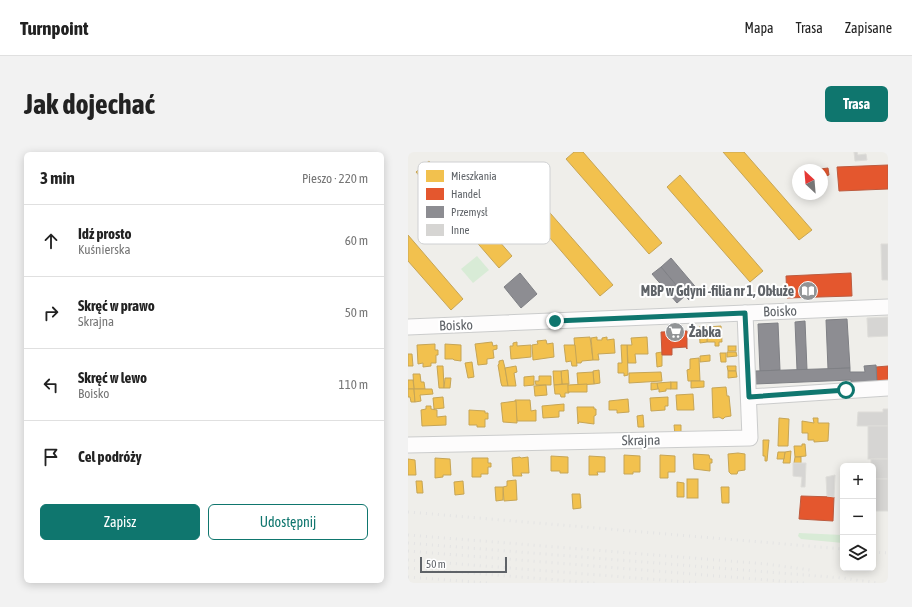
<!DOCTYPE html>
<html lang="pl">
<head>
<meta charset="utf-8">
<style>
  body { margin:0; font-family:"Asap Condensed",sans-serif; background:#f2f2f2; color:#222 }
  .controls { position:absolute; right:12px; bottom:12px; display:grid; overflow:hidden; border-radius:6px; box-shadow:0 2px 10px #0003 }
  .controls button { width:36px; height:36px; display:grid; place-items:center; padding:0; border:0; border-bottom:1px solid #e0e0e0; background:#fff; color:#222; font:20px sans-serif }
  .compass { position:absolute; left:384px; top:12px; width:36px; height:36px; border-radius:50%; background:#fff; box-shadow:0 2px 10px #0003; rotate:334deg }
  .scale { position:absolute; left:12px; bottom:10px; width:87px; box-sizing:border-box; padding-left:4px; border:2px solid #5f6368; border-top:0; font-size:11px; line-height:14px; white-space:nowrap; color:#5f6368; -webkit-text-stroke:3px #fff; paint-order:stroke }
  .stop { position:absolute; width:12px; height:12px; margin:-9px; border:3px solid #0f766e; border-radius:50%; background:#fff }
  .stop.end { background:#0f766e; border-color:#fff; box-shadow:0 1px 4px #0008 }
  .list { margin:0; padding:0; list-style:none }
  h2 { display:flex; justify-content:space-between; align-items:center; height:52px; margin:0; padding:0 16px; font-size:17px }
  h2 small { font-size:13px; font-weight:400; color:#767676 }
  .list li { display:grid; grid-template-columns:26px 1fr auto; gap:12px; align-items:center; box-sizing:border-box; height:72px; padding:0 16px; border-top:1px solid #e0e0e0 }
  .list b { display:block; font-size:15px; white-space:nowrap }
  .list p { margin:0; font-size:13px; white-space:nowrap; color:#767676 }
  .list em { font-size:13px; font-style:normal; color:#767676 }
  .actions { display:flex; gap:8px; padding:12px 16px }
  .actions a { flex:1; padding:9px 0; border:1px solid #0f766e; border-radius:6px; text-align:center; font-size:14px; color:#0f766e }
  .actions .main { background:#0f766e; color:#fff }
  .icon { flex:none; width:22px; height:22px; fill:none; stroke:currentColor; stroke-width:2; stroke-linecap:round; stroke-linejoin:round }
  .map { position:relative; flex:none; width:480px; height:431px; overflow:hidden; border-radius:6px }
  header { display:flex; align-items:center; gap:24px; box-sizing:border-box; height:56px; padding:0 20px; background:#fff; border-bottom:1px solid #e0e0e0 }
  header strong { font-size:19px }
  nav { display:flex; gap:22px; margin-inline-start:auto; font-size:14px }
  .intro { display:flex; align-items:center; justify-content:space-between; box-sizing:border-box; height:96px; padding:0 24px }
  h1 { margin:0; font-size:28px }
  .button { padding:10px 18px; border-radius:6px; background:#0f766e; color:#fff; font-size:14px; font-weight:700 }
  main { display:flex; gap:24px; padding:0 24px }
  aside { flex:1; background:#fff; border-radius:6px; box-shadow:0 2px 10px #0003 }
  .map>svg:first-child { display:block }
  .green { fill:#d8ebd6 }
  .homes { fill:#f2c14e; stroke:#c6a556 }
  .shops { fill:#e4572e; stroke:#bc5b3f }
  .industry { fill:#8d8d92; stroke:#7f8085 }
  .building { fill:#d6d5d3; stroke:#deddd9 }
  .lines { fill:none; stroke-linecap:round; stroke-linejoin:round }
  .minor-casing { stroke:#cbcccc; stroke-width:17 }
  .minor { stroke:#fdfcfc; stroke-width:15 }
  .rail { stroke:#e4e4e4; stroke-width:3; stroke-dasharray:1 5; stroke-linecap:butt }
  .route { stroke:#0f766e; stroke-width:5 }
  .labels { text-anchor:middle; stroke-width:4; stroke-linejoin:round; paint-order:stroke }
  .poi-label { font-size:14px; font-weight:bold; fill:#5f6368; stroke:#fff; text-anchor:end }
  .street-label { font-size:14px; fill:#5f6368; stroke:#fff }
  .key { fill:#fff; stroke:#cfd0d2; stroke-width:1 }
  .key-label { font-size:11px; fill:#5f6368 }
</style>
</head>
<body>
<header>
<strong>Turnpoint</strong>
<nav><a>Mapa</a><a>Trasa</a><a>Zapisane</a></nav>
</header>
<div class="intro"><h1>Jak dojechać</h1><a class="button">Trasa</a></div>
<main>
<aside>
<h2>3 min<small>Pieszo · 220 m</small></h2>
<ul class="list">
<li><svg class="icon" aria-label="ahead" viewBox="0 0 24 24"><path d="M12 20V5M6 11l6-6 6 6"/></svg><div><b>Idź prosto</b><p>Kuśnierska</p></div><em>60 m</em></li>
<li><svg class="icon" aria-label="right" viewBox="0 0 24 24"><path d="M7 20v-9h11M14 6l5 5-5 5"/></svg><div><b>Skręć w prawo</b><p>Skrajna</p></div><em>50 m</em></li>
<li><svg class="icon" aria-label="left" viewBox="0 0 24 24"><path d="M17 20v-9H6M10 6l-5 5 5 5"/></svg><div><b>Skręć w lewo</b><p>Boisko</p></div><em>110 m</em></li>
<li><svg class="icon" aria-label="arrive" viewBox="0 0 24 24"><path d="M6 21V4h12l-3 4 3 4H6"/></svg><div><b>Cel podróży</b></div></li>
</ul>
<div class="actions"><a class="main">Zapisz</a><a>Udostępnij</a></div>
</aside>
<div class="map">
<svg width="480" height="431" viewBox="0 0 480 431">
  <rect width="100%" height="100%" fill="#efeeea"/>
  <g class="green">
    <polygon points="69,104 81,118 65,131 53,117"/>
    <polygon points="391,381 435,383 435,391 393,387 390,384"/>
  </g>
  <g class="homes">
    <polygon points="166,0 175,0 254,91 241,102 158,7"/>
    <polygon points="315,0 336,0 404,78 391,88"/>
    <polygon points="21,9 104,104 91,116 8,20"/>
    <polygon points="272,23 355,119 342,130 259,35"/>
    <polygon points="122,38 205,133 192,144 110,49"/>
    <polygon points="0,83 55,147 43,158 0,109"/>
    <polygon points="313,174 314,190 311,190 311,194 307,194 307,190 299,190 299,175"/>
    <polygon points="291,175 299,175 299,190 292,191"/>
    <polygon points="182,185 185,208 174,209 173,211 168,211 166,186"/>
    <polygon points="189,185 189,188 194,188 194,186 199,185 199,188 206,187 207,201 190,202 191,208 185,208 183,186"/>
    <polygon points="239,185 240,202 227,202 228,211 220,211 219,193 224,193 223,186"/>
    <polygon points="138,188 139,192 145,191 146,205 125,208 124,193 130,192 129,189"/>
    <polygon points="84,190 85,194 89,193 89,197 85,198 86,206 79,207 79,212 70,213 67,192"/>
    <polygon points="109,190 109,194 123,193 123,205 103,207 102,194 105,194 105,191"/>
    <polygon points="27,192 27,198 30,198 30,203 28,203 28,211 23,211 23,214 15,215 15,211 10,212 9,193"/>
    <polygon points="37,192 53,193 53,209 46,208 45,207 37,207"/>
    <polygon points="156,193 167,193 169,214 164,214 163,209 158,210"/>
    <polygon points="213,193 219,193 220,223 216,224 216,221 210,221 210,211 214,211"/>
    <rect x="320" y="194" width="8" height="5"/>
    <polygon points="254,200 254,214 249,215 248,201"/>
    <polygon points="319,200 328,200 329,204 319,205"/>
    <polygon points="312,201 318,201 318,210 313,210"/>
    <polygon points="0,202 4,202 5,214 0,214"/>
    <polygon points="302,203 302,209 292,210 292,204"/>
    <polygon points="291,206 292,229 280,229 279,218 282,217 282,207"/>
    <polygon points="95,208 97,216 100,234 94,234 93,231 90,213 91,212 91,209"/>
    <polygon points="64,210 66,225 60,226 57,211"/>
    <polygon points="29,214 35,214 36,236 31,236"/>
    <polygon points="108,214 109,220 106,221 108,234 100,234 97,216"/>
    <polygon points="319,214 328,214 328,219 320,219"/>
    <polygon points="160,218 161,232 154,232 153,219"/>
    <polygon points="191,218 192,231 186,232 185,219"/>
    <polygon points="145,219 153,219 154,232 146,233"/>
    <polygon points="320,219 328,219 329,225 320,226"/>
    <polygon points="185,220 186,232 170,233 169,221"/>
    <polygon points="253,220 254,229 221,231 221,221"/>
    <polygon points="5,222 12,222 13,230 16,230 17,237 6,237"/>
    <polygon points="126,224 126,233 116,234 116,225"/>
    <polygon points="131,224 143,224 143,233 128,233 127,229 131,229"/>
    <polygon points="37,226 43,226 42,236 36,236"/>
    <polygon points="0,228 5,228 6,237 0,237"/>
    <polygon points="283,229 296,229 296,235 283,236"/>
    <polygon points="263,230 263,237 258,237 258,239 251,240 251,237 250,237 249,231"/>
    <rect x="263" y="230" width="6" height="7"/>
    <polygon points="243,231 249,231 250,237 243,238"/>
    <polygon points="160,232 161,241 157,241 157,245 153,245 152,242 147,242 146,233"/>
    <polygon points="179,232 179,240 160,240 160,233"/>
    <polygon points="138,233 139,243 127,244 126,234"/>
    <polygon points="318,235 319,244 321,244 323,264 317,265 315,267 311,265 305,266 304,236"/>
    <polygon points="0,237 6,237 7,250 3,250 2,245 0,245"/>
    <polygon points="6,237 24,237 25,242 12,243 13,249 7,250"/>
    <polygon points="285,242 286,258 269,258 268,243"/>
    <polygon points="35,245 36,256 26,257 25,246"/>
    <polygon points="260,245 260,254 257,254 257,258 243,259 242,246"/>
    <polygon points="220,247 221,260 209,261 209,258 201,258 201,249"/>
    <polygon points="107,248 122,248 123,259 128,258 128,269 109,269"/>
    <polygon points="108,249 109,271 95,270 93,251"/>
    <polygon points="156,252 156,259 151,259 151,265 135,266 134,254"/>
    <polygon points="18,254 23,254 23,257 29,258 29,265 38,264 38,273 14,274 13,258 18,257"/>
    <polygon points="169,255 186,255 186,257 188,257 188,263 186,264 186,272 171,270 170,272"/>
    <polygon points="61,258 77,259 77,261 80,261 80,267 77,267 77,275 69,275 69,273 61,273"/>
    <polygon points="235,263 236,275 230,275 229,264"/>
    <polygon points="371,266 381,267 380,294 370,294"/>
    <polygon points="405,266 410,266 410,271 421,271 420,289 406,290 406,288 400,288 400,281 394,281 394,269 406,271"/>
    <polygon points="266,273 273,273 273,282 267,283"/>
    <polygon points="355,288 361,288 359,309 357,309 357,304 355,304"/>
    <polygon points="394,292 397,292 398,304 387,305 386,294 394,294"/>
    <polygon points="383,299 382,311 375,311 377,300"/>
    <polygon points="370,300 377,300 376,307 369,307"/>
    <polygon points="330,301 337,302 337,318 330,319 329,322 323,322 321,320 320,302"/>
    <polygon points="285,302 301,303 302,307 304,307 304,311 302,311 302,319 286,317"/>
    <polygon points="216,303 232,304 232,320 225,320 225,322 216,322"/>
    <polygon points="252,303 267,304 267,320 260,320 260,326 252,326"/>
    <polygon points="143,304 160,305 160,321 152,321 152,319 143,319"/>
    <polygon points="181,304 197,305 197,320 189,320 190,323 181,323"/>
    <polygon points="112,305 113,306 120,305 121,321 113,321 114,324 105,324 104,306"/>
    <polygon points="387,305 393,305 393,311 386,311"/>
    <polygon points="27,306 42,307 43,323 35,323 35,325 27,326"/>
    <polygon points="64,306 80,306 80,311 83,311 83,315 80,315 80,322 73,322 73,325 64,325"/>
    <polygon points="0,307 7,308 8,323 0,323"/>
    <rect x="279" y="327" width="11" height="19"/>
    <polygon points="108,328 109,348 96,349 95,335 99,334 99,329"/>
    <polygon points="8,329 14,329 15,341 9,341"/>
    <polygon points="55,329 56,342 47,343 46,330"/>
    <polygon points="269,330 276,331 276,345 269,345"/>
    <polygon points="87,335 95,335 95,348 88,349"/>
    <polygon points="313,335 321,335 321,351 314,351"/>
    <polygon points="164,342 172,342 173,356 165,357"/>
  </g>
  <g class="shops">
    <polygon points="480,13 480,37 431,39 429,15"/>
    <polygon points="420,16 421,23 414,25 414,18 412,17"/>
    <polygon points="443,121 444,144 379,146 378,124"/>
    <polygon points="279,179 279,197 278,195 264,196 264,203 254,203 253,180"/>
    <polygon points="480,214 480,230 469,231 468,215"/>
    <polygon points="393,344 426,345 425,369 391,367"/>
  </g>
  <g class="industry">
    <polygon points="263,106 291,139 281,148 253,115"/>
    <polygon points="253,115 277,144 269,151 244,122"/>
    <polygon points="112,121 129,142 113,156 96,135"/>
    <polygon points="439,167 442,216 420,217 418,168"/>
    <polygon points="397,169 399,218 389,218 387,170"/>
    <polygon points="370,171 372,218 352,219 350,172"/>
    <polygon points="468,213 469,231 443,232 443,228 347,232 347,219 442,216 442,220 457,220 456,214"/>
  </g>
  <g class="building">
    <polygon points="446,0 449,0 450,3 458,2 459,8 447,9"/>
    <polygon points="473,92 480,92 480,128 474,128"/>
    <polygon points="480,165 480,184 460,185 459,166"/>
    <polygon points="475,257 480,257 480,274 449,274 450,260 475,260"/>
    <rect x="460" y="274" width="20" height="33"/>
    <polygon points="463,307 480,307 480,327 465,327 465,314 463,314"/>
    <polygon points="385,311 398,311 397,335 393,335 394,325 385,324"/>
    <polygon points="427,323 426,345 419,344 418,325"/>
    <rect x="465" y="327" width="15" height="32"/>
  </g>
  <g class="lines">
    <g class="minor-casing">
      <g id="minor">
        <polyline points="0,175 480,155"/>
        <polyline points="341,245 480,236"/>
        <polyline points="0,293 342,286 337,161"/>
      </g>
    </g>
    <use href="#minor" class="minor"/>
    <g class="rail">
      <polyline points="0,360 435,397"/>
      <polyline points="0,383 358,412 402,418"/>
      <polyline points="0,391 434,426 470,431"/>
      <polyline points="0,399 396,431"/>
      <polyline points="465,400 480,401"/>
      <polyline points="0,408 292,431"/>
      <polyline points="0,416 187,431"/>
      <polyline points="0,425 80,431"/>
    </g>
  </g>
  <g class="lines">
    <polyline class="route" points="147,169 337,161 341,245 438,238"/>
  </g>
  <defs>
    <g id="library-disc" transform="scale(1)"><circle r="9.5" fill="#919496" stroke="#fff"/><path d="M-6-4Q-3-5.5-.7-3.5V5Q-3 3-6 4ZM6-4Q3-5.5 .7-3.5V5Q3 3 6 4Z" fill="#fff"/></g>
    <g id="supermarket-disc" transform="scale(1)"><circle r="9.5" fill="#919496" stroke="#fff"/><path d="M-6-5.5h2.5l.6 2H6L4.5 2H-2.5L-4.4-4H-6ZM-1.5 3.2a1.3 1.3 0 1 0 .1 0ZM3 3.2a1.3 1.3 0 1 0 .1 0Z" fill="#fff"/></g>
  </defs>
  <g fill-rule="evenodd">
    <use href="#library-disc" x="400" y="139"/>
    <use href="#supermarket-disc" x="267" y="180"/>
  </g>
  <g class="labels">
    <g class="poi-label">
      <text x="386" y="144">MBP w Gdyni -filia nr 1, Obłuże</text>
      <text x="281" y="185" text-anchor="start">Żabka</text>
    </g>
    <g class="street-label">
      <text transform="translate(372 159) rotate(-2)" y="5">Boisko</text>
      <text transform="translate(48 173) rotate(-2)" y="5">Boisko</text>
      <text transform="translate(233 288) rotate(-1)" y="5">Skrajna</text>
    </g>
  </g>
  <rect x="10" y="10" width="132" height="82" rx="6" class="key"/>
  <rect x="18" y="18" width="18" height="12" fill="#f2c14e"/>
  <rect x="18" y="36" width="18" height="12" fill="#e4572e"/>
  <rect x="18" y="54" width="18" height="12" fill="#8d8d92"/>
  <rect x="18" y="72" width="18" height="12" fill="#d6d5d3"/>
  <g class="key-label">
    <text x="43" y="28">Mieszkania</text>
    <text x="43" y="46">Handel</text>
    <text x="43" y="64">Przemysł</text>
    <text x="43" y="82">Inne</text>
  </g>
</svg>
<div class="controls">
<button>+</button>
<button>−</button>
<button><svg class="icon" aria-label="layers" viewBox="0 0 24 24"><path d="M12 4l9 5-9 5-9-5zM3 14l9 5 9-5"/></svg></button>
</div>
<svg class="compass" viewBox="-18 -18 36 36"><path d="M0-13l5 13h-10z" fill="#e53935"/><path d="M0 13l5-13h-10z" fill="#767676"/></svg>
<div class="scale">50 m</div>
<div class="stop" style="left:438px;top:238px"></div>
<div class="stop end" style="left:147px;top:169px"></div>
</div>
</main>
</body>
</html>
